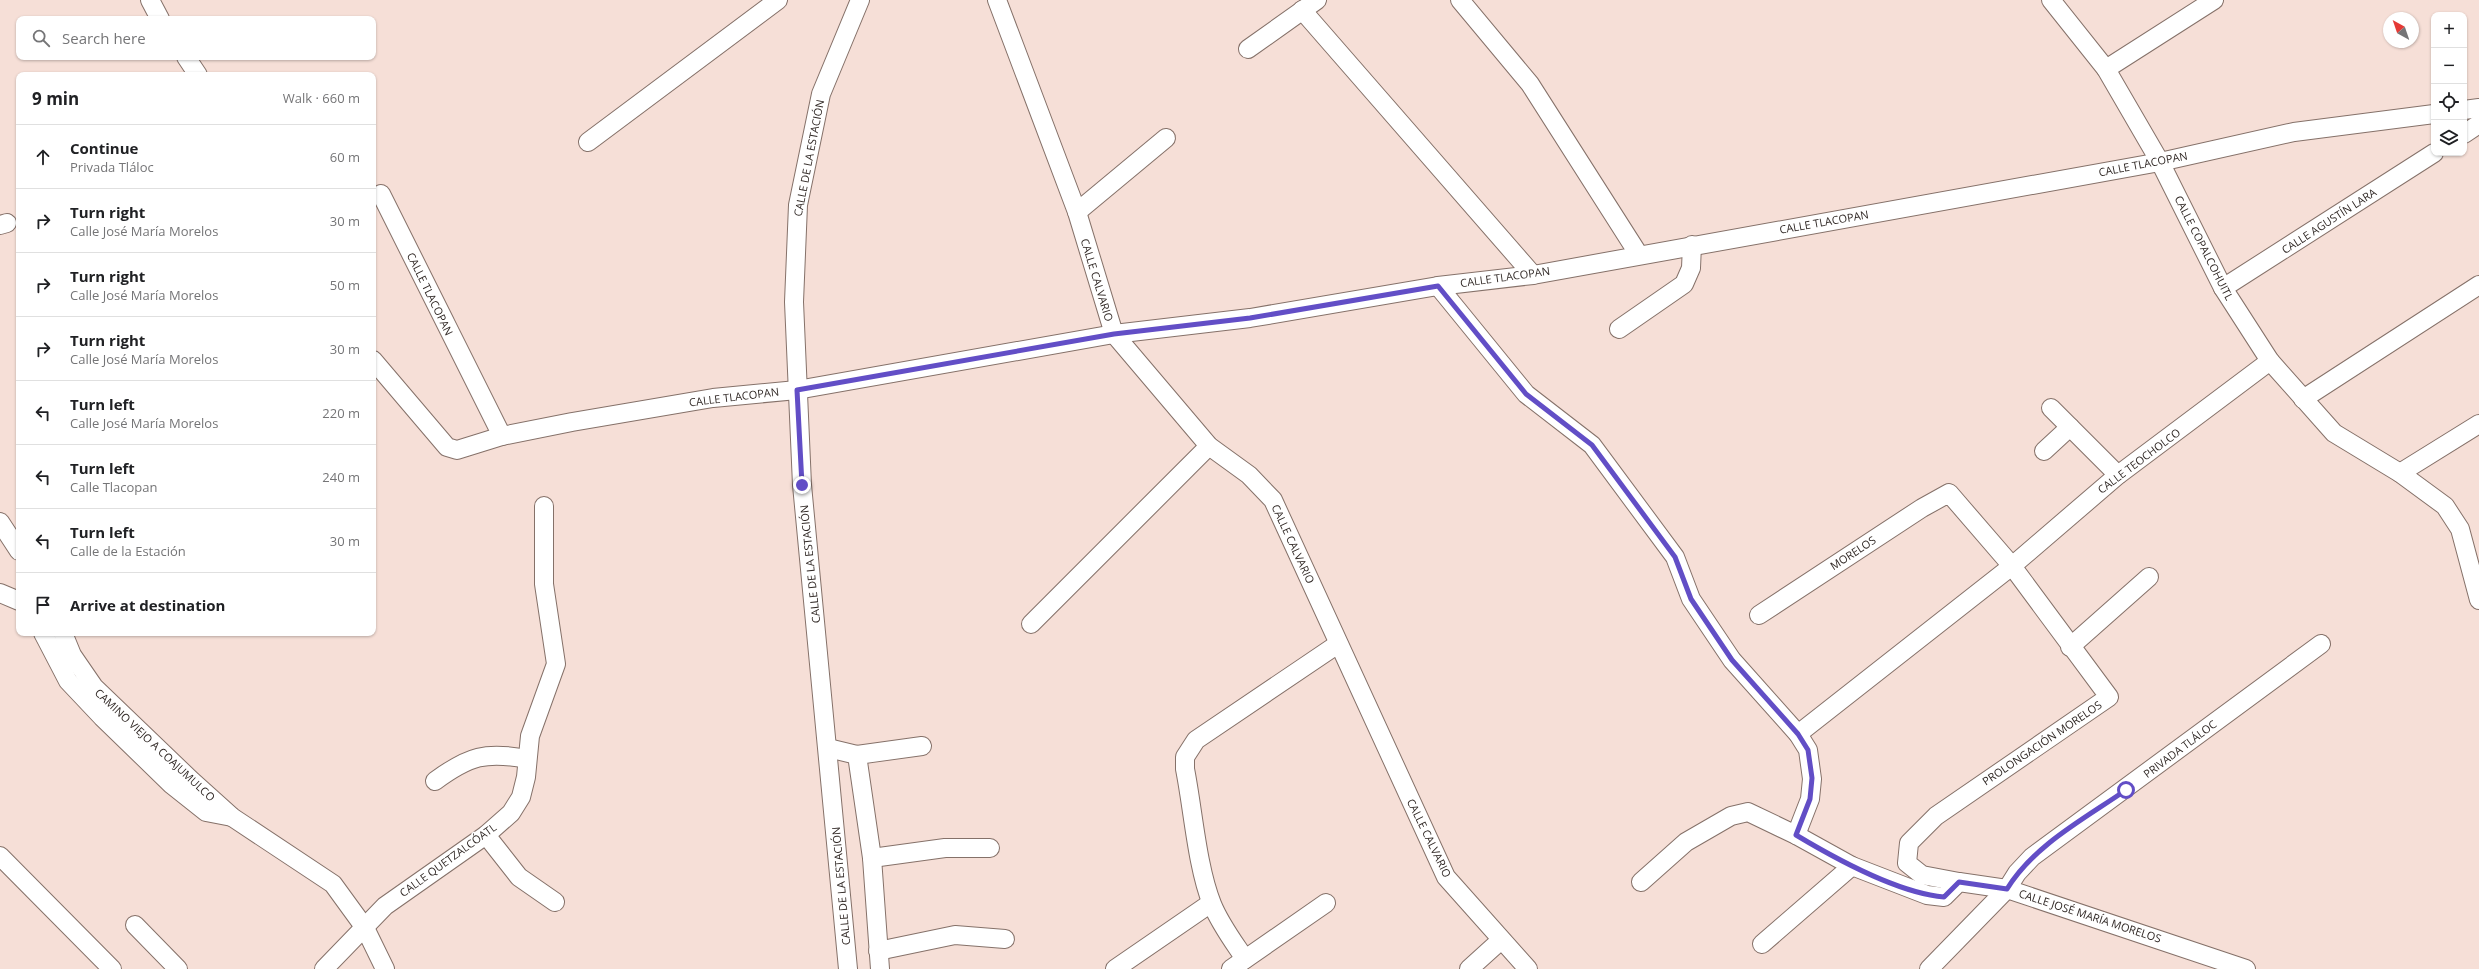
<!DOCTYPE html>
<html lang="en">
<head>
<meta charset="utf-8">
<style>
  body { margin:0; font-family:"Open Sans",sans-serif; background:#f6f6f6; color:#202124 }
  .controls { position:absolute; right:12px; top:12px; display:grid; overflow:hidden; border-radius:8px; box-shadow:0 1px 3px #0004 }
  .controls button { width:36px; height:36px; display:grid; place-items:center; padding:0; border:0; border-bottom:1px solid #e0e0e0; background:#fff; color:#202124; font:20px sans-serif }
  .compass { position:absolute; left:2383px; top:12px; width:36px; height:36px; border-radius:50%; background:#fff; box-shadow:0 1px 3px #0004; rotate:320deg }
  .stop { position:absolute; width:12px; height:12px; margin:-9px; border:3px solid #624ec6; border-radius:50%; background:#fff }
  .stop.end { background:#624ec6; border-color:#fff; box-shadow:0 1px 4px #0008 }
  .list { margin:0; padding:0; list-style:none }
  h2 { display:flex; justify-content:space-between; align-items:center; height:52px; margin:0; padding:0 16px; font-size:17px }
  h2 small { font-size:13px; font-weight:400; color:#757577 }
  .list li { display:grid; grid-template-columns:26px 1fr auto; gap:12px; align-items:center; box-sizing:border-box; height:64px; padding:0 16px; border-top:1px solid #e0e0e0 }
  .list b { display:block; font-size:15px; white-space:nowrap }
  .list p { margin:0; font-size:13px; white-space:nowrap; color:#757577 }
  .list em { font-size:13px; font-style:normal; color:#757577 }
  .icon { flex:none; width:22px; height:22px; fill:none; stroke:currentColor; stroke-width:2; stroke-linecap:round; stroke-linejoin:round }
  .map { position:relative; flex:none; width:2479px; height:969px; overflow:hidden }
  .search { position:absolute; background:#fff; box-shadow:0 1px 3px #0004; left:16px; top:16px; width:360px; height:44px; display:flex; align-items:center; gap:10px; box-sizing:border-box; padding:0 14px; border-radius:8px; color:#757577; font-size:15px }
  .panel { position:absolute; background:#fff; box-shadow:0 1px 3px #0004; left:16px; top:72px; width:360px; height:564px; border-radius:8px }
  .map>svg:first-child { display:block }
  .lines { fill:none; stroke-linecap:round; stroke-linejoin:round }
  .minor-casing { stroke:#857169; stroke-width:20 }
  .minor { stroke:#fff; stroke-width:18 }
  .route { stroke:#624ec6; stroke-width:5 }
  .labels { text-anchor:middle; stroke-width:3; stroke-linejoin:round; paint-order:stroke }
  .street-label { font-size:11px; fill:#312926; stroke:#fff }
</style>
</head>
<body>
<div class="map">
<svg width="2479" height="969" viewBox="0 0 2479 969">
  <rect width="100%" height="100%" fill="#f6dfd7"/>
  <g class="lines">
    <g class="minor-casing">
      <g id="minor">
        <polyline points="150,0 160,19"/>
        <polyline points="997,0 1077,212 1114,334 1209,446 1249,475 1273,500 1446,877 1528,969"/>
        <polyline points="1460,0 1530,84 1639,255"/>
        <polyline points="2051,0 2106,69 2160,162 2223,288 2270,361 2334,433 2400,473 2445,506 2460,529 2479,600"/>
        <polyline points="1302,10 1533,275"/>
        <polyline points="1248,49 1317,0"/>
        <polyline points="186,57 198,75"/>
        <polyline points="2106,69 2214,0"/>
        <polyline points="2464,110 2479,108"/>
        <polyline points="2464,134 2479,124"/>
        <polyline points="588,142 778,0"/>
        <polyline points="381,194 502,436"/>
        <polyline points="1077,212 1166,138"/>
        <polyline points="0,225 7,223"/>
        <polyline points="1438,286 1526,394 1592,445 1675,557 1691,599 1732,660 1798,734 1808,750 1812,779 1810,799 1796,835"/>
        <polyline points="2223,288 2434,153"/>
        <polyline points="1619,329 1684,284 1691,268 1692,245"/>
        <polyline points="373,360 447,447 457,450 502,436 572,422 713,398 797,390 1114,334 1250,318 1438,286 1533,275 2160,162 2294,132 2434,114"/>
        <polyline points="2303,399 2479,285"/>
        <polyline points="2051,408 2118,475"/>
        <polyline points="2044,451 2070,427"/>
        <polyline points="2400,473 2479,424"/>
        <polyline points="0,522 19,551"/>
        <polyline points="0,593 19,601"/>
        <polyline points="1759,615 1922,508 1949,493 2012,566 2109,697 1936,816 1909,843 1907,863 1922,875 1959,882"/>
        <polyline points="1031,624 1209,446"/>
        <polyline points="43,633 68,681 102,717 172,785 206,812 232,817"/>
        <polyline points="63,633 72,655 94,687 192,781 232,817 333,884 365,928 385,969"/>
        <polyline points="2070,647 2149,577"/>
        <polyline points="1798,734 2012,566 2118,475 2270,361"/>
        <polyline points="828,748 857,755 872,858 880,969"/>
        <polyline points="857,755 922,746"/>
        <path d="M435,781C469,756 486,751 527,759"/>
        <polyline points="486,835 519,877 555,902"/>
        <polyline points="0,856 112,969"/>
        <polyline points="872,858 945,848 990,848"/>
        <polyline points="1641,882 1686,842 1731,816 1748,812 1796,835 1852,866 1927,895 1944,897 1959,882 2007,889 2246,969"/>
        <polyline points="135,925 178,969"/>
        <polyline points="1762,944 1852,866"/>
        <polyline points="878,951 955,935 1005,939"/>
        <path d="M1245,959C1233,941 1220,924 1212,904C1197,867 1193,809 1185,769V757L1196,740L1338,644"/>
        <polyline points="324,969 385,906 486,835 511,813 521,797 526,777 530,736 556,664 544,584 544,506"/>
        <polyline points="848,969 802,485 794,302 798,205 821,94 860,0"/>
        <polyline points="1115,969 1211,903"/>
        <polyline points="1231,969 1326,903"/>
        <polyline points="1469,969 1501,940"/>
        <polyline points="1929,969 2007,889 2017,873 2032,857 2321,644"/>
      </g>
    </g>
    <use href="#minor" class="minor"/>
  </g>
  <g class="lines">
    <path class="route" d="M802,485L797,390L1114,334L1250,318L1438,286L1526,394L1592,445L1675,557L1691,599L1732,660L1798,734L1808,750L1812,778L1810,799L1796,835C1836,859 1898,893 1944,897L1959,882L2007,889C2034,845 2084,819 2126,790"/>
  </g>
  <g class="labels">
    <g class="street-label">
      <text transform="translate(809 158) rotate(-79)" y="4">CALLE DE LA ESTACIÓN</text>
      <text transform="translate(2143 164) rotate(-11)" y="4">CALLE TLACOPAN</text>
      <text transform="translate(2329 221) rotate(-33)" y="4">CALLE AGUSTÍN LARA</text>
      <text transform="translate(1824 222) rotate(-10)" y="4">CALLE TLACOPAN</text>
      <text transform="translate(2204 248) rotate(63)" y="4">CALLE COPALCOHUITL</text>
      <text transform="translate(1505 277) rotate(-8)" y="4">CALLE TLACOPAN</text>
      <text transform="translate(1097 280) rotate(73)" y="4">CALLE CALVARIO</text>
      <text transform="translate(430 294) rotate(64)" y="4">CALLE TLACOPAN</text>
      <text transform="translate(734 397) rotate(-7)" y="4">CALLE TLACOPAN</text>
      <text transform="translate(2139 461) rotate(-37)" y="4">CALLE TEOCHOLCO</text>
      <text transform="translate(1293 544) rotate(65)" y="4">CALLE CALVARIO</text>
      <text transform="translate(1853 553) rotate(-33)" y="4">MORELOS</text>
      <text transform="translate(810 564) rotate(-96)" y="4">CALLE DE LA ESTACIÓN</text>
      <text transform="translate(2042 743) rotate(-34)" y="4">PROLONGACIÓN MORELOS</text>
      <text transform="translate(155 745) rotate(43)" y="4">CAMINO VIEJO A COAJUMULCO</text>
      <text transform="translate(2180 749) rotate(-37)" y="4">PRIVADA TLÁLOC</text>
      <text transform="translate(1429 838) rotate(64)" y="4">CALLE CALVARIO</text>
      <text transform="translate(448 860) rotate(-36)" y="4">CALLE QUETZALCÓATL</text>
      <text transform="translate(841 886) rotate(-95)" y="4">CALLE DE LA ESTACIÓN</text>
      <text transform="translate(2090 916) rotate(18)" y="4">CALLE JOSÉ MARÍA MORELOS</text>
    </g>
  </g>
</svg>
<div class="controls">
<button>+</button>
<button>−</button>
<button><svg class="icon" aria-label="locate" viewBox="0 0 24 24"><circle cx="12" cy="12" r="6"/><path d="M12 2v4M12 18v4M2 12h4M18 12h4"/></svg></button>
<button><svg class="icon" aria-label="layers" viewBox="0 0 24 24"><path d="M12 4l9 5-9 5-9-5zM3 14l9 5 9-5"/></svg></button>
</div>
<svg class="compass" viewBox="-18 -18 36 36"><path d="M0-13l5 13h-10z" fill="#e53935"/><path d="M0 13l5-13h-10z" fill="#757577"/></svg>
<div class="stop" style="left:2126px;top:790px"></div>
<div class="stop end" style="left:802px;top:485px"></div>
<div class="search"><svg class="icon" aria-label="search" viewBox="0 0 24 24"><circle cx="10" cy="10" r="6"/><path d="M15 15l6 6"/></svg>Search here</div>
<section class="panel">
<h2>9 min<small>Walk · 660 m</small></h2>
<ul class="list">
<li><svg class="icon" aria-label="ahead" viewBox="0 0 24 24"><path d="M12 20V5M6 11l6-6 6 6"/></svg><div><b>Continue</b><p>Privada Tláloc</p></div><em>60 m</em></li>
<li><svg class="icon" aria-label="right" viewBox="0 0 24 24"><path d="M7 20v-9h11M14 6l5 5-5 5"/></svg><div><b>Turn right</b><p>Calle José María Morelos</p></div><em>30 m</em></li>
<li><svg class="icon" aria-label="right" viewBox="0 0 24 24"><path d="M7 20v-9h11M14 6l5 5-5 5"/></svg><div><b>Turn right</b><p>Calle José María Morelos</p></div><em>50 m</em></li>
<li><svg class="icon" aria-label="right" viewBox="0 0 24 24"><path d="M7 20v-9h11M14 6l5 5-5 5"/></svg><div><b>Turn right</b><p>Calle José María Morelos</p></div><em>30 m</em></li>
<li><svg class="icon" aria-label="left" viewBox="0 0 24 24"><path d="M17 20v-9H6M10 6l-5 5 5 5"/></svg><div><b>Turn left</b><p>Calle José María Morelos</p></div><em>220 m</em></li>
<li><svg class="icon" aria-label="left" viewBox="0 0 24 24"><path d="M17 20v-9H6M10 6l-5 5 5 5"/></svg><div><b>Turn left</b><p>Calle Tlacopan</p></div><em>240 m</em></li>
<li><svg class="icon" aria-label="left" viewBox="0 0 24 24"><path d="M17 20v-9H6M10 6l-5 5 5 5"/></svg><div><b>Turn left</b><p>Calle de la Estación</p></div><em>30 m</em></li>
<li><svg class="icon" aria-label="arrive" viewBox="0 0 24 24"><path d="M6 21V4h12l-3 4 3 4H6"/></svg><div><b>Arrive at destination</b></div></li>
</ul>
</section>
</div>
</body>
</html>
